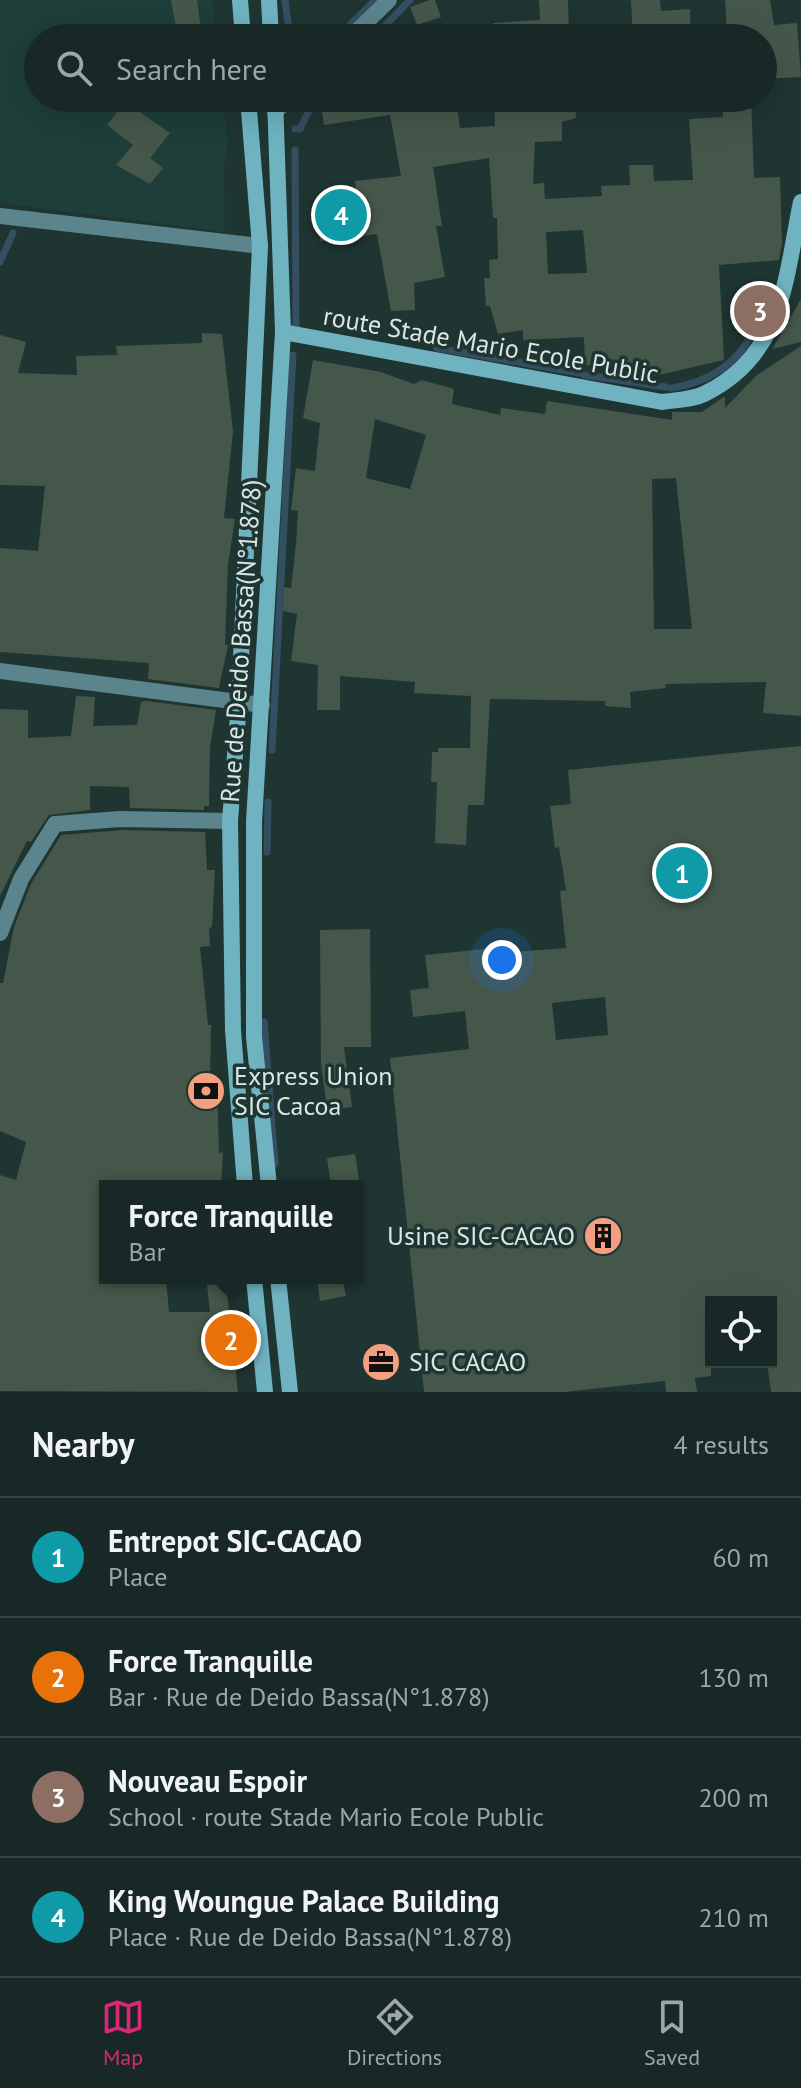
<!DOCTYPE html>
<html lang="en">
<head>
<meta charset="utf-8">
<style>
  body { margin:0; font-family:"PT Sans",sans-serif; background:#243432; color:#f1f3f6 }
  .controls { position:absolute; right:24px; bottom:24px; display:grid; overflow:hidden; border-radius:0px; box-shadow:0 8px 32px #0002 }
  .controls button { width:72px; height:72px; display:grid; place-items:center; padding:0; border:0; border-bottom:2px solid #364443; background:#172826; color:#f1f3f6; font:40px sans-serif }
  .you { position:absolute; left:502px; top:960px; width:28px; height:28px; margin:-20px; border:6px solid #fff; border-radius:50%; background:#1a73e8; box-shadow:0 0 0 12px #1a73e833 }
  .badge { display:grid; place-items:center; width:52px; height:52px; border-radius:50%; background:#db2777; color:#fff; font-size:26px; font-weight:700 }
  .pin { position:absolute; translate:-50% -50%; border:4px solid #fff; box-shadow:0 2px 8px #0006 }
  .popup { position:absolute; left:99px; top:1180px; width:264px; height:104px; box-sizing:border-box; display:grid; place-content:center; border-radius:0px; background:#172826; filter:drop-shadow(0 2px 6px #0005); font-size:26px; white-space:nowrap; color:#9ea6a7 }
  .popup b { font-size:30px; color:#f1f3f6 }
  .popup::after { content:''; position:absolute; left:50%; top:100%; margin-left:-16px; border:16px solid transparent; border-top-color:#172826 }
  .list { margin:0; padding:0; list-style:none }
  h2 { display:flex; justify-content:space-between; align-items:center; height:104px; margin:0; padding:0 32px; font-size:34px }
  h2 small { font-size:26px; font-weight:400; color:#9ea6a7 }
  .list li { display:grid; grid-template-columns:52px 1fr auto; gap:24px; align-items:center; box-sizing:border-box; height:120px; padding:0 32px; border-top:2px solid #364443 }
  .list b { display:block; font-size:30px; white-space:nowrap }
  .list p { margin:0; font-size:26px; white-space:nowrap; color:#9ea6a7 }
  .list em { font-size:26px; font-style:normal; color:#9ea6a7 }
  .icon { flex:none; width:44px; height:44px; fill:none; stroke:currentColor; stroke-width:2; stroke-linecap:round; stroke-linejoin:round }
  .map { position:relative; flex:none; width:801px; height:1392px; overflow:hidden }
  .search { position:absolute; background:#172826; box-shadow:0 8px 32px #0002; left:24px; right:24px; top:24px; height:88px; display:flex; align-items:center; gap:20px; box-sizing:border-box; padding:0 28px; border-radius:44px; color:#9ea6a7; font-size:30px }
  .sheet { height:584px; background:#172826 }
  nav { display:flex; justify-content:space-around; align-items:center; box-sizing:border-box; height:112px; border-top:2px solid #364443; background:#172826; font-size:22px; color:#9ea6a7 }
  nav a { display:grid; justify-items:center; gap:4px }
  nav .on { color:#db2777 }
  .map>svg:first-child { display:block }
  .built { fill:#1e3e39 }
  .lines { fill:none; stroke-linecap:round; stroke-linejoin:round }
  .stream { stroke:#344f61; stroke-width:7 }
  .building { fill:#45574b; fill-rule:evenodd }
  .street { stroke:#5b848c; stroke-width:16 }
  .secondary { stroke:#6fb3c1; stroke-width:16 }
  .labels { text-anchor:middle; stroke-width:7; stroke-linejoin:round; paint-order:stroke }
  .street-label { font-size:26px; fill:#d9e6e3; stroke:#1f3532 }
  .poi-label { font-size:26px; fill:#d9e6e3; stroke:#1f3532; text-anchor:start }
</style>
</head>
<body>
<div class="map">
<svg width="801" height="1392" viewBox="0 0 801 1392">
  <rect width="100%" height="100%" fill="#1f3532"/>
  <polygon class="built" points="0,0 212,0 216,38 38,38 38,98 223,98 228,143 224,169 225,232 0,203"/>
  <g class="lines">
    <g class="stream">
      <polyline points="285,0 290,38"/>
      <polyline points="337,38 375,0"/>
      <polyline points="373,38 410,0"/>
      <polyline points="295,129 300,129 315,98"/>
      <polyline points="295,150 296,329"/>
      <polyline points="0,262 13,233"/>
      <polyline points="437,348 579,373"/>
      <polyline points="584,375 666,387"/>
      <path d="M671,388C706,383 735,366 752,334"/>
      <polyline points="272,750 293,355"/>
      <polyline points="267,852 268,802"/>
      <polyline points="264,1022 275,1164"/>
    </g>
  </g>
  <g class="building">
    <polygon points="171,0 197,0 202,38 178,38"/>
    <polygon points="430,0 435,0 441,17 417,25 410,7"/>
    <polygon points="539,0 568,0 569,38 493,38 493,23 540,20"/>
    <polygon points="631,0 660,0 661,11 690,9 691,38 633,38"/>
    <polygon points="725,0 770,0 774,25 797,23 801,77 763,79 763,38 727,38"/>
    <path d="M320,98H456L460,128L495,126L494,98H575L576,118L562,122V141L535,142L533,184L544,183L545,199L602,196L601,186L630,185L629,165H653L654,181L693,180L689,119L723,117L722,98H751L754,178L780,177L782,243L779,260L719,265L724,360L654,376L653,370L585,365L584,337L523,340V330L498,334L490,306H486L484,278H490L489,260L498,259L497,218H493L489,158L433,167L442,226H436L445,277L414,283L415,310L391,311L377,234L320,241L319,198L352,194L356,192L355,181L401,176L390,115L324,125ZM583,230L587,273L548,274L546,232Z"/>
    <polygon points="125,102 170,133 150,158 163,168 150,184 116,165 133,145 107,125"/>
    <polygon points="801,299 801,342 772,349"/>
    <polygon points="202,333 222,334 233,431 224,518 235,519 228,564 225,645 228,645 219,688 148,679 149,663 0,652 0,548 38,551 45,486 0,485 0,335 26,342 18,373 77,375 76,356 117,355 116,346 202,343"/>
    <path d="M801,346V716L763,713L766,682L665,684L666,688L630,692L631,708L605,706V701L490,699L484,805H468L466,845L435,843L437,782H431L432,752H438V748H470L471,696L414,693L415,682L340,676V710H317L318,665L291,661L297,614L283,611L284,587L291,588L296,544L298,511L291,510L296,468L315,471L320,423L303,418L313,360L381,372L414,384L422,380L454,389L452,404L500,415L501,408L545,414L547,401L672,420V412H702L725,396V408L757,375ZM375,419L426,435L410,489L366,478ZM676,478L692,629H654L652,479Z"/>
    <polygon points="76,696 95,697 93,726 137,725 141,702 147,701 216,710 210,747 209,806 204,806 204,810 130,808 129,787 90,786 90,810 49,815 31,842 27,841 0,896 0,709 28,710 28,738 71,736"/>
    <path d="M801,746V1392H771L767,1362H771V1302H711V1376L695,1378L697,1392H666L665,1381L564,1392H424L390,1058L469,1049L465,1011L413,1017L410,990L429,988L425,955L514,946L515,952L566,948L560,891L566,890L559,847L555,848L550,806L571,804L568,770ZM605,997L608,1035L556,1040L552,1003Z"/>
    <polygon points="123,830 205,832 207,870 215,870 212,927 209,928 210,946 200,947 208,1025 211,1025 210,1079 217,1079 219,1153 223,1152 221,1186 105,1186 105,1278 166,1278 169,1312 210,1312 207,1285 226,1283 238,1392 0,1391 0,1175 16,1180 26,1142 0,1131 0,983 3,983 14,927 31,884 61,835"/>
    <polygon points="370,929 371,1047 344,1047 352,1107 327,1110 321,1063 320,930"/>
    <polygon points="355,1154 360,1186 331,1186 327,1158"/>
    <polygon points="317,1278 342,1278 346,1296 320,1301"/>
  </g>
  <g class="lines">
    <g class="street">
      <polyline points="350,38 389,0"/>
      <polyline points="275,112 290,98"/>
      <polyline points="0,216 260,246"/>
      <polyline points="0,671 262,705"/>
      <polyline points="0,933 21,879 55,824 120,819 230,821"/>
    </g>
    <g class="secondary">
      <polyline points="240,0 243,38"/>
      <polyline points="269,0 271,38"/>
      <path d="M283,332L662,402C675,400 692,400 704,394C784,355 785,279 801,202"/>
      <polyline points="245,1186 233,1030 230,821 239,702 260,246 248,98"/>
      <polyline points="269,1186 254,1037 254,822 283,332 275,98"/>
      <polyline points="254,1278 265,1392"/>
      <polyline points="278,1278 290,1392"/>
    </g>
  </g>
  <defs>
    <g id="bank-disc" transform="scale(2)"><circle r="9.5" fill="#f2a07f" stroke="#1f3532"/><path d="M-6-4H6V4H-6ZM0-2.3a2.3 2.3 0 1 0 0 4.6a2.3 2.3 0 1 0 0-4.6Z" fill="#111"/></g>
    <g id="building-disc" transform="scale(2)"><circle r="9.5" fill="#f2a07f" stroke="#1f3532"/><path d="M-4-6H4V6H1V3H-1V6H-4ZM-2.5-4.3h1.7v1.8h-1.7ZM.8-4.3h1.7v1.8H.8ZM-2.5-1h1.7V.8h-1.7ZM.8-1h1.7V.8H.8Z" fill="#111"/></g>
    <g id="office-disc" transform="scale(2)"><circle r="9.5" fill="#f2a07f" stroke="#1f3532"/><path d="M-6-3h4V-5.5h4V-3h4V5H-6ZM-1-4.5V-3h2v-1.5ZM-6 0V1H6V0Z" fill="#111"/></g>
  </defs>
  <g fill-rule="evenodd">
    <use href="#bank-disc" x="206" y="1091"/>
    <use href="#building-disc" x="603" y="1236"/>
    <use href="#office-disc" x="381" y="1362"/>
  </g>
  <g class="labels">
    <g class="street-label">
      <text transform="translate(491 345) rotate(10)" y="9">route Stade Mario Ecole Public</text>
      <text transform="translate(241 641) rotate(-86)" y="9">Rue de Deido Bassa(N°1.878)</text>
    </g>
    <g class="poi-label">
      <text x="234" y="1085">Express Union<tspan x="234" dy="30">SIC Cacoa</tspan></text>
      <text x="575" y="1245" text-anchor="end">Usine SIC-CACAO</text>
      <text x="409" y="1371">SIC CACAO</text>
    </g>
  </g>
</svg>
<div class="controls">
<button><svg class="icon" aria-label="locate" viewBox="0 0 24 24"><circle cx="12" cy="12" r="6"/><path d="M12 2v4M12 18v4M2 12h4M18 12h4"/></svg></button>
</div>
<div class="you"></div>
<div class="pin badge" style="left:682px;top:873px;background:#0f9aa8">1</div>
<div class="pin badge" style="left:231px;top:1340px;background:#e8710a">2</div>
<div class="popup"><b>Force Tranquille</b>Bar</div>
<div class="pin badge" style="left:760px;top:311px;background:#8d6e63">3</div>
<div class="pin badge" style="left:341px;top:215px;background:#0f9aa8">4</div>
<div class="search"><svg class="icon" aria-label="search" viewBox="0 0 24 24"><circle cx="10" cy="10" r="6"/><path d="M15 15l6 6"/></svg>Search here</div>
</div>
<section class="sheet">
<h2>Nearby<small>4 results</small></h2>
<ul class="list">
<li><span class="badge" style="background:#0f9aa8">1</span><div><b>Entrepot SIC-CACAO</b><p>Place</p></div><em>60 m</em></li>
<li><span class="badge" style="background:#e8710a">2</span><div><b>Force Tranquille</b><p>Bar · Rue de Deido Bassa(N°1.878)</p></div><em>130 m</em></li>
<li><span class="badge" style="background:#8d6e63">3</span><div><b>Nouveau Espoir</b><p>School · route Stade Mario Ecole Public</p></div><em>200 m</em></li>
<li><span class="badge" style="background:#0f9aa8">4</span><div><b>King Woungue Palace Building</b><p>Place · Rue de Deido Bassa(N°1.878)</p></div><em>210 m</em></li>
</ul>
</section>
<nav>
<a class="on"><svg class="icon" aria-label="map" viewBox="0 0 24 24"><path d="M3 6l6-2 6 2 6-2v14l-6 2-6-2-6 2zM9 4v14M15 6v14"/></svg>Map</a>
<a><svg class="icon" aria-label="directions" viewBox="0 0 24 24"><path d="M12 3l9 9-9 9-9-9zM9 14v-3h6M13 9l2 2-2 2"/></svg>Directions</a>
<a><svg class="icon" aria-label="saved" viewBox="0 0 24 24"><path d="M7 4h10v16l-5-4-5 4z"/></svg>Saved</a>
</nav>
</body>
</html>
